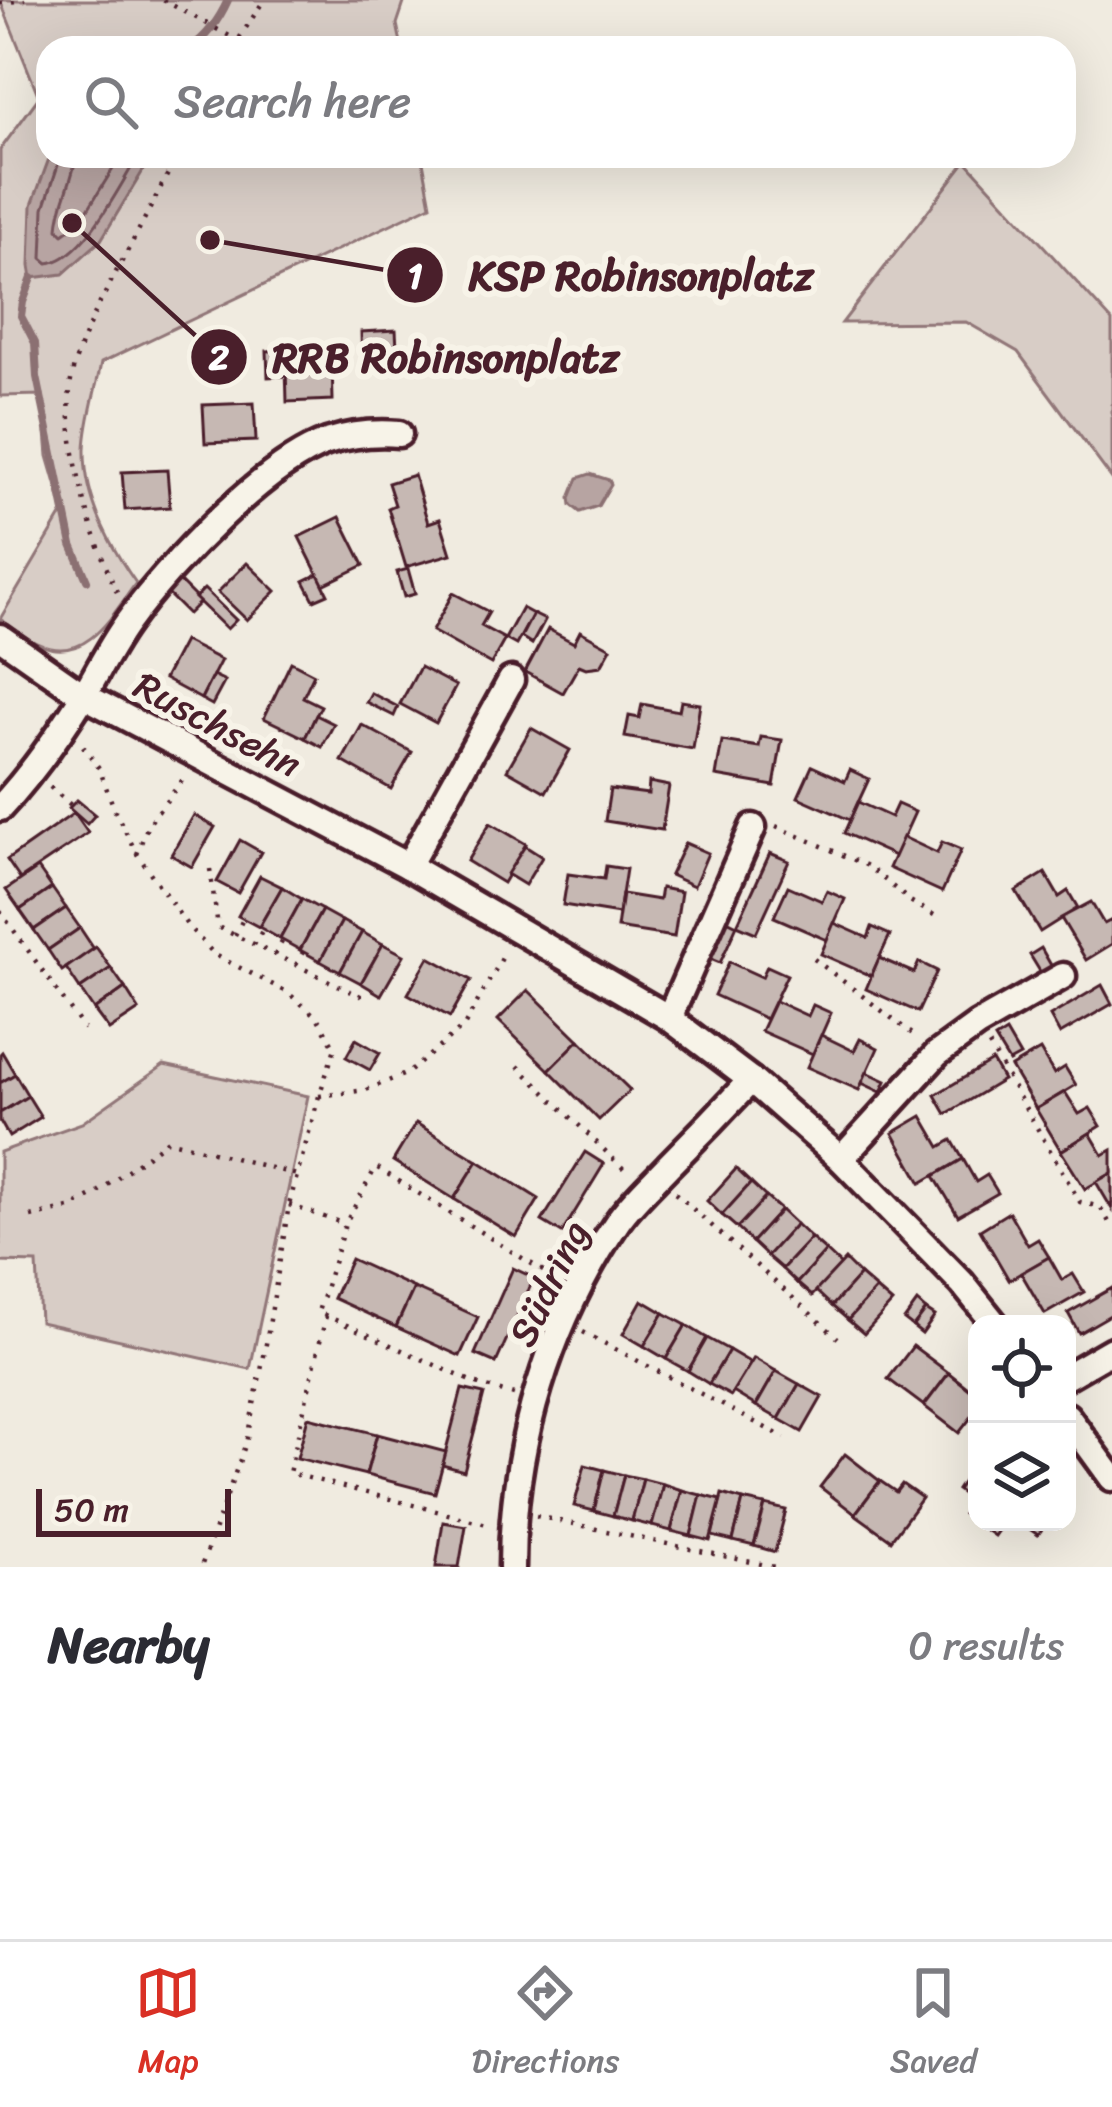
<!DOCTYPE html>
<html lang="en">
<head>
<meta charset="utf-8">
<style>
  body { margin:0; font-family:Sriracha,sans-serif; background:#f7f7f7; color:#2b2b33 }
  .controls { position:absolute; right:36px; bottom:36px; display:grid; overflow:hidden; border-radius:24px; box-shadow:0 12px 48px #0002 }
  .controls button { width:108px; height:108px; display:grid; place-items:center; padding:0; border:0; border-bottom:3px solid #e1e1e2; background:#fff; color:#2b2b33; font:60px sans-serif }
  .scale { position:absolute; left:36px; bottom:30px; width:195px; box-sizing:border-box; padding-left:12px; border:6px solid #4a1f2b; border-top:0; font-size:33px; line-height:42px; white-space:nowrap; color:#4a1f2b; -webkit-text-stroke:9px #f7f3e8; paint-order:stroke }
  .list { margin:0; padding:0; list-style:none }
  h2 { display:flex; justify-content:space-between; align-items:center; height:156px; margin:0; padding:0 48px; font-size:51px }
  h2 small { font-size:39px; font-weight:400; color:#7c7c81 }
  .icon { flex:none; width:66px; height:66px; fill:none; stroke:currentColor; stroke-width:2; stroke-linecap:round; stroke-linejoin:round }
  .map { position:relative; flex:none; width:1112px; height:1567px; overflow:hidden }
  .search { position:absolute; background:#fff; box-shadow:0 12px 48px #0002; left:36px; right:36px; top:36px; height:132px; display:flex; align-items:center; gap:30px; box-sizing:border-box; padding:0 42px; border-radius:36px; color:#7c7c81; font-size:45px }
  .sheet { height:372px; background:#fff }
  nav { display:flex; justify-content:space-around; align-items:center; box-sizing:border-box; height:168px; border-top:3px solid #e1e1e2; background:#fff; font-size:33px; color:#7c7c81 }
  nav a { display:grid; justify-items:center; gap:6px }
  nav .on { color:#d93025 }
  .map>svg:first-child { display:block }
  .green { fill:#d8cdc6; stroke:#917678; stroke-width:3 }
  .water { fill:#b7a4a2; stroke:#8b6f72; stroke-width:3 }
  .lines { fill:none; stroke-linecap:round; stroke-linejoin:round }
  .shore { stroke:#76545b; stroke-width:3 }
  .stream { stroke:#8b6f72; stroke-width:8 }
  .building { fill:#c6b8b3; stroke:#4a1f2b; stroke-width:3 }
  .street-casing { stroke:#4a1f2b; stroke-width:33 }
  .path { stroke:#4a1f2b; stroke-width:4.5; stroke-dasharray:3 9; stroke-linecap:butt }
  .street { stroke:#f7f3e8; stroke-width:24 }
  .labels { text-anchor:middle; stroke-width:12; stroke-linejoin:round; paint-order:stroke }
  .street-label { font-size:39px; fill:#4a1f2b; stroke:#f7f3e8 }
  .leader { fill:none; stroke:#4a1f2b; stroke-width:4.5 }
  .callout-dot { fill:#4a1f2b; stroke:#f7f3e8; stroke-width:4.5 }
  .mark-label { font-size:36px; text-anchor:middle; font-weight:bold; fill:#fff }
  .callout-label { font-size:42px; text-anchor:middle; font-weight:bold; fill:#4a1f2b; stroke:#f7f3e8; stroke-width:12; stroke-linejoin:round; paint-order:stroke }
</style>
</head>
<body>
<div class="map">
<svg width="1112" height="1567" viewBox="0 0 1112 1567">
  <rect width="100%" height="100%" fill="#f0ebe0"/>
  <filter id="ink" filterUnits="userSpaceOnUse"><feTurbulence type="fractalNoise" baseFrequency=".00833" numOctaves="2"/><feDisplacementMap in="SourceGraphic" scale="24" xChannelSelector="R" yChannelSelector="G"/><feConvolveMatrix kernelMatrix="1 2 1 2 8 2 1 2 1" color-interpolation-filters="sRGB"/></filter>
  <g filter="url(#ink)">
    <g class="green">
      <path d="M0,0H405L397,24L402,48H48V156H422L431,205L101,363C96,390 86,421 85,449C84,497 109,545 136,583C113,614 87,664 41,645C27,640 13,627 0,619L64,511L48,456L43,395L0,396V150L39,97Z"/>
      <polygon points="966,161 1112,321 1112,479 1018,352 966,322 842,323"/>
      <polygon points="164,1065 308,1096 250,1369 40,1322 37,1263 0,1262 0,1152 82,1123"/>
    </g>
    <g class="water">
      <polygon points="50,156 152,156 101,240 63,274 32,278 30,266 32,205"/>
      <polygon points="590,474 609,480 611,484 598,506 580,512 571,505 570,498 578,478"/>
    </g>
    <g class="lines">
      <g class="shore">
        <path d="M61,156L44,208L42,258L48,263C84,259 120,186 138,156"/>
        <path d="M76,156C73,182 59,203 58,229L63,234L80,222L121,156"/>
      </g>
      <g class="stream">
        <path d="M190,48C208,36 219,20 228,0"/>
        <polyline points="32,278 23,302 21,316 35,343 37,377 72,545 87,580"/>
      </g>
    </g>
    <g class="building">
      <polygon points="396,330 398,367 362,369 361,332"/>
      <polygon points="331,347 348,347 349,365 332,366"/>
      <polygon points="285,350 286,376 268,377 267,351"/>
      <polygon points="332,364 333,400 287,402 286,366"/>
      <polygon points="254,403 256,441 205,443 203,405"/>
      <polygon points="167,470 170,507 125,510 122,472"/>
      <polygon points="414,475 428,523 440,519 451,554 406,567 388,508 395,505 388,483"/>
      <polygon points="340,517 364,565 323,585 299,537"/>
      <polygon points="247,563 276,591 247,620 218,592"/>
      <polygon points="408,569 415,594 404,597 397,572"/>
      <polygon points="318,574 328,594 314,600 304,581"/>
      <polygon points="179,581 200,602 188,614 167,593"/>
      <polygon points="204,589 236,620 227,629 195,598"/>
      <polygon points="453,593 489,612 481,626 505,639 491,664 432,631"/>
      <polygon points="522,608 533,614 516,645 505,639"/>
      <polygon points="533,614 545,620 532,644 521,637"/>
      <polygon points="548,629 574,643 580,631 611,648 601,666 586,668 579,665 563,693 525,672"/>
      <polygon points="184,641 221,660 201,699 164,679"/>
      <polygon points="291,662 314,674 303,697 321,706 305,738 264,718"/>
      <polygon points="420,667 456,686 436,723 400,704"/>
      <polygon points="213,675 225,681 212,705 201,699"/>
      <polygon points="371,693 398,707 394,716 366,702"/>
      <polygon points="681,701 700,704 693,749 625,737 629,716 639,718 642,704 679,711"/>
      <polygon points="316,715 334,724 322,747 305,738"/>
      <polygon points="362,725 412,752 391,789 342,761"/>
      <polygon points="531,728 570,750 546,792 507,770"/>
      <polygon points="761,737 782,740 774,786 716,776 722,741 759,747"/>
      <polygon points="812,766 845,781 850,770 869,779 850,820 798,797"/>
      <polygon points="649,782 669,786 662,830 605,821 610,789 648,794"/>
      <polygon points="77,800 95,815 87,824 69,808"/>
      <polygon points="858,802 891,817 897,804 915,812 895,856 844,833"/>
      <polygon points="74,813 88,833 20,879 7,860"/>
      <polygon points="194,815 215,827 192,867 171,855"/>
      <polygon points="490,823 526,844 503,883 467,861"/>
      <polygon points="903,837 937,853 942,842 961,850 942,892 889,868"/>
      <polygon points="240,840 261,852 238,893 217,882"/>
      <polygon points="685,843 708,853 694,886 670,875"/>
      <polygon points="525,846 542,857 525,885 507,874"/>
      <polygon points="770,853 789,861 756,933 737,925"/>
      <polygon points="606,866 626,869 619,914 563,905 568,874 604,879"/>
      <polygon points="38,868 52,888 20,910 6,890"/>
      <polygon points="1045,873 1059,897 1068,891 1078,908 1040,932 1016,891"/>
      <polygon points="260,876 282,887 259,927 238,916"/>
      <polygon points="788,886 822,901 827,891 845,899 827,940 774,917"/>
      <polygon points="282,887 302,899 280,939 259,927"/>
      <polygon points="52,888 66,908 34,930 20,910"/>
      <polygon points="661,888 681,892 674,937 617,928 622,894 659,900"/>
      <polygon points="302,899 322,910 300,950 280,939"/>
      <polygon points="1091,902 1104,924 1112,920 1112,944 1086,960 1061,918"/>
      <polygon points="66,908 80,928 48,950 34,930"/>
      <polygon points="322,910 342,921 320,961 300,950"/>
      <polygon points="721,917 737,925 720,963 703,956"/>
      <polygon points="342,921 362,932 340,972 320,961"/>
      <polygon points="834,923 868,938 872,927 890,935 871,976 821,954"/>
      <polygon points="80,928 94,949 62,971 48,950"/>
      <polygon points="362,932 383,944 361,983 340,972"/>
      <polygon points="383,944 404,955 381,995 361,983"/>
      <polygon points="96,947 111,968 80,989 66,968"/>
      <polygon points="1041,948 1052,967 1041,973 1030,955"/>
      <polygon points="429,957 471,980 450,1017 408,994"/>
      <polygon points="879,958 914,973 919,962 937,971 918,1012 866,989"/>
      <polygon points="729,962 762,977 767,966 787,975 766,1019 714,995"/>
      <polygon points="111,968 125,988 94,1010 80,989"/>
      <polygon points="1102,985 1112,1004 1060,1034 1050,1016"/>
      <polygon points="125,988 139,1010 109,1030 94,1010"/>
      <polygon points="528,990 579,1040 549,1070 498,1020"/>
      <polygon points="775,1001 808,1016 813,1005 831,1013 813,1054 761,1031"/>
      <polygon points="1006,1032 1020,1056 1009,1062 995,1039"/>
      <polygon points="821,1035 854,1051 860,1039 878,1048 859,1090 807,1067"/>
      <polygon points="356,1039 380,1053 370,1070 346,1057"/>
      <polygon points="579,1040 630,1090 599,1120 549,1070"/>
      <polygon points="1040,1050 1054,1074 1065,1067 1076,1085 1036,1109 1011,1067"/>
      <polygon points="2,1052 15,1074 0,1083 0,1054"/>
      <polygon points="992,1061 1003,1080 946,1114 935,1095"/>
      <polygon points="867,1072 886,1081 881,1092 862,1083"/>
      <polygon points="15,1074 28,1096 0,1113 0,1083"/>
      <polygon points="1065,1092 1079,1114 1090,1108 1101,1126 1061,1151 1036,1109"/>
      <polygon points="28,1096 41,1117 9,1137 0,1121 0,1113"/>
      <polygon points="922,1116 940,1147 952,1140 963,1159 921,1183 893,1133"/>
      <polygon points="416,1123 478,1161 454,1199 393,1161"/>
      <polygon points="1090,1133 1103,1155 1112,1150 1112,1173 1085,1189 1061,1151"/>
      <polygon points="585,1152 604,1164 562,1233 542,1221"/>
      <polygon points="963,1159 976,1182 987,1175 998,1193 958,1216 934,1176"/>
      <polygon points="478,1161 539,1199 516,1237 454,1199"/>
      <polygon points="736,1169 751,1183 722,1215 707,1201"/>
      <polygon points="1112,1173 1112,1209 1096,1182"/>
      <polygon points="751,1183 766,1197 737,1228 722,1215"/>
      <polygon points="766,1197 781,1210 752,1242 737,1228"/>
      <polygon points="781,1210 796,1224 767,1256 752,1242"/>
      <polygon points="1009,1212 1028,1245 1038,1239 1049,1257 1009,1280 980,1230"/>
      <polygon points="796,1224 811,1238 782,1269 767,1256"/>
      <polygon points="811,1238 826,1251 797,1283 782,1269"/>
      <polygon points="826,1251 841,1265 812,1296 797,1283"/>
      <polygon points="1049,1257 1062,1280 1073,1274 1084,1292 1045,1314 1021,1273"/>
      <polygon points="351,1259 414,1288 396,1327 333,1298"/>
      <polygon points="845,1260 860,1275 832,1306 816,1291"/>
      <polygon points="513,1268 534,1278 496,1363 475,1354"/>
      <polygon points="860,1275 876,1289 848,1320 832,1306"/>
      <polygon points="414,1288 478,1317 460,1356 396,1327"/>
      <polygon points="1112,1288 1112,1314 1079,1333 1068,1313"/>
      <polygon points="876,1289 892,1303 864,1334 848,1320"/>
      <polygon points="642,1300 664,1313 644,1346 623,1334"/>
      <polygon points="917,1302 926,1310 913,1327 904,1320"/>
      <polygon points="926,1310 935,1316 922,1334 913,1327"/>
      <polygon points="664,1313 686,1325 666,1359 644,1346"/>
      <polygon points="686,1325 707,1338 688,1371 666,1359"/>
      <polygon points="707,1338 729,1350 709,1384 688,1371"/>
      <polygon points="913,1346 949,1373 924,1406 888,1379"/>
      <polygon points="729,1350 751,1363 731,1396 709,1384"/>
      <polygon points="754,1358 776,1371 756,1406 733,1392"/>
      <polygon points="776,1371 799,1384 779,1419 756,1406"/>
      <polygon points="949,1373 977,1395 977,1410 959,1433 924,1406"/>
      <polygon points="799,1384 822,1397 802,1432 779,1419"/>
      <polygon points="462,1389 484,1394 464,1471 442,1465"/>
      <polygon points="308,1417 377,1434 366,1475 297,1458"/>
      <polygon points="377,1434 446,1452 435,1493 366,1475"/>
      <polygon points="845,1454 880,1481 855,1514 820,1487"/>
      <polygon points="585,1465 604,1470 594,1511 574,1506"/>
      <polygon points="972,1468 977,1472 977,1522 1004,1522 994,1536 963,1514 972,1501 957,1490"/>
      <polygon points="604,1470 624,1475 613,1516 594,1511"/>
      <polygon points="624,1475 643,1479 632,1521 613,1516"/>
      <polygon points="643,1479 663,1484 652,1526 632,1521"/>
      <polygon points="880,1481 896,1492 902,1484 922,1498 891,1540 855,1514"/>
      <polygon points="663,1484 682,1490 671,1531 652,1526"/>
      <polygon points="682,1490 701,1495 691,1536 671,1531"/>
      <polygon points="722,1494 743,1500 733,1541 712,1536"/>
      <polygon points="701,1495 721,1500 710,1541 691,1536"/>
      <polygon points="743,1500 765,1505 754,1546 733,1541"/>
      <polygon points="765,1505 786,1510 775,1552 754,1546"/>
      <polygon points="443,1522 466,1526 459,1567 436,1567"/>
      <polygon points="1028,1522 1047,1522 1038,1535 1025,1526"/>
    </g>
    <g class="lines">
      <g class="street-casing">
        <g id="street">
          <polyline points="0,637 83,695 408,866 669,1018 751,1080 841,1159 962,1283 995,1324"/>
          <path d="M0,808C33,773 61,732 87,690C101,666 113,641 130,619C169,565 265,464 327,442C352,434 374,432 399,434"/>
          <polyline points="408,866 511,680"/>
          <polyline points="669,1018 753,827"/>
          <polyline points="841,1159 937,1054 977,1025 1063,976"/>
          <polyline points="1067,1376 1112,1350"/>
          <polyline points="1067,1416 1112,1478"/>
          <path d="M512,1567C512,1444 549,1323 618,1221C632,1201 651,1184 668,1166C696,1138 724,1109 751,1080"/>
        </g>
      </g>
      <g class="path">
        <polyline points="163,0 237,40"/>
        <polyline points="0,3 25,0"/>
        <polyline points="233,48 264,0"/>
        <path d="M117,592C92,538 60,434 72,375C79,339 100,304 116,272C137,234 157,195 177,156"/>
        <polyline points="83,746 99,768 115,811 137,854 187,925 215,955 287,992 317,1017 335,1048 319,1096 289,1205 264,1356 246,1443 201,1567"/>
        <polyline points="50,787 72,806"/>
        <polyline points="776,826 868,866 910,901 934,915"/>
        <polyline points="137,854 148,825 184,778"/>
        <polyline points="210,869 218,927 360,996 365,986"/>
        <polyline points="0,911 84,1029"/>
        <polyline points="235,935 243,919"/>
        <polyline points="254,945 263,929"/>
        <polyline points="275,955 283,940"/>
        <polyline points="814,959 919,1039"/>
        <polyline points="296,965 303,952"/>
        <polyline points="989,1045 1080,1202 1100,1207 1112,1227"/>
        <polyline points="518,1066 628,1173"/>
        <polyline points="319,1096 366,1090 408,1073 464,1026 506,951"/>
        <polyline points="675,1193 838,1338"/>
        <polyline points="289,1205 345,1224"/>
        <polyline points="31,1217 69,1208 94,1195 168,1140 297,1175"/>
        <polyline points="326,1316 289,1473 487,1524"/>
        <polyline points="583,1332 785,1438"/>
        <polyline points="514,1395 477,1384 318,1312 345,1224 376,1167 556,1279"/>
        <polyline points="536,1516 775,1567"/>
      </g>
      <use href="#street" class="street"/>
    </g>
  </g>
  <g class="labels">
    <g class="street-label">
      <text transform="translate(218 724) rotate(28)" y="14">Ruschsehn</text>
      <text transform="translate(548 1283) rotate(-64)" y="14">Südring</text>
    </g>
  </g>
  <path class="leader" d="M210 240L415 275M72 223L219 357"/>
  <g class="callout-dot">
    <circle cx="210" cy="240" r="12"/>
    <circle cx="72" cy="223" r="12"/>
    <circle cx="415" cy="275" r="30"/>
    <circle cx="219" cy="357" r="30"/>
  </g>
  <g class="mark-label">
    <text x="415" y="288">1</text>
    <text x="219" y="370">2</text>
  </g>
  <g class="callout-label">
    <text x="641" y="290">KSP Robinsonplatz</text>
    <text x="446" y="372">RRB Robinsonplatz</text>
  </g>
</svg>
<div class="controls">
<button><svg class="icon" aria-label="locate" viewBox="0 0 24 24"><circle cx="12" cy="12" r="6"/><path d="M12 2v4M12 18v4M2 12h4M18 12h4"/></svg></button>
<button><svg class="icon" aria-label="layers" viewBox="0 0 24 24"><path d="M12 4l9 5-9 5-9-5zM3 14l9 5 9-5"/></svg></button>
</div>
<div class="scale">50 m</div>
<div class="search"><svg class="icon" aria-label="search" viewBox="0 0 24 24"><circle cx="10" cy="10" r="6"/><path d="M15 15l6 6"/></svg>Search here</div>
</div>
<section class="sheet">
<h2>Nearby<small>0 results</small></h2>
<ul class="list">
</ul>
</section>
<nav>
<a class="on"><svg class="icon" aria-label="map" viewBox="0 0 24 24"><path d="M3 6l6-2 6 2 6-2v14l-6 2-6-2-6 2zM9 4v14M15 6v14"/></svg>Map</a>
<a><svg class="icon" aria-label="directions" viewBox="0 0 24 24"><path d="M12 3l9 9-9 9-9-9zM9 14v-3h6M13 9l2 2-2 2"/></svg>Directions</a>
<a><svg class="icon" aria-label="saved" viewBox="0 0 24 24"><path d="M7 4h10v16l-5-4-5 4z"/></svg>Saved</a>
</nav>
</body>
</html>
